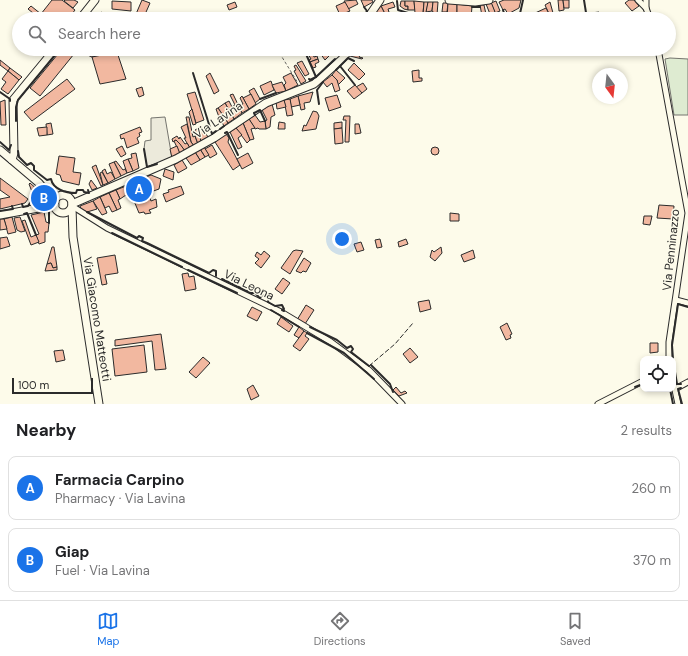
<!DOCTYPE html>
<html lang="en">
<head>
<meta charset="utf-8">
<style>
  body { margin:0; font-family:"DM Sans",sans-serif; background:#f6f6f6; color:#202124 }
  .controls { position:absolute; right:12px; bottom:12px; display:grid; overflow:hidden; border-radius:8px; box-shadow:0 2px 6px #0003 }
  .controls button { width:36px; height:36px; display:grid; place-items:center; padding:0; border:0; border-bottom:1px solid #e0e0e0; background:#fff; color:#202124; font:20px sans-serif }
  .compass { position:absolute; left:592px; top:68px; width:36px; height:36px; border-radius:50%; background:#fff; box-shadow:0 2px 6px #0003; rotate:165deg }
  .scale { position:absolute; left:12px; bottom:10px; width:81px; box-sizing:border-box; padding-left:4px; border:2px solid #2b2b2b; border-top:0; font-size:11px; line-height:14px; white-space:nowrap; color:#2b2b2b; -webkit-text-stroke:3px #fdfbea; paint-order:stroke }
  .you { position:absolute; left:342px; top:239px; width:14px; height:14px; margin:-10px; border:3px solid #fff; border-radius:50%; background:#1a73e8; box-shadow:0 0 0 6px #1a73e833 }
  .badge { display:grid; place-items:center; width:26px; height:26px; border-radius:50%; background:#1a73e8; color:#fff; font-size:13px; font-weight:700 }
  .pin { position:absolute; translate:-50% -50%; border:2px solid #fff; box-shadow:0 1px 4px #0006 }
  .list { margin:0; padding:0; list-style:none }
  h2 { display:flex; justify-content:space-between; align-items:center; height:52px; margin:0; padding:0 16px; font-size:17px }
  h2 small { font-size:13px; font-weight:400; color:#757577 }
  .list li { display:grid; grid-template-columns:26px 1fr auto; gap:12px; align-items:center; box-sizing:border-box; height:64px; margin:0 8px 8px; padding:0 8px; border:1px solid #e0e0e0; border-radius:8px }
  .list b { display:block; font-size:15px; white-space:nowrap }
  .list p { margin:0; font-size:13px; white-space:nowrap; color:#757577 }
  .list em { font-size:13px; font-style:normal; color:#757577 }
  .icon { flex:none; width:22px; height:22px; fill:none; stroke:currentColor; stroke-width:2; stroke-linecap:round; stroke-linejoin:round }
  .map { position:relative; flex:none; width:688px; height:404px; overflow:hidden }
  .search { position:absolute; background:#fff; box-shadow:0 2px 6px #0003; left:12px; right:12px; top:12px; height:44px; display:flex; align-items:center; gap:10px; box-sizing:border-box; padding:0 14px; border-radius:22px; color:#757577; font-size:15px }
  .sheet { height:196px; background:#fff }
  nav { display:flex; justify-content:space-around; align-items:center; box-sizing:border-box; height:56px; border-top:1px solid #e0e0e0; background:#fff; font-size:11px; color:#757577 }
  nav a { display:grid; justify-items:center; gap:2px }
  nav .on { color:#1a73e8 }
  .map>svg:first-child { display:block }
  .green { fill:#deebd1; stroke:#74746e }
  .parking { fill:#eceadb; stroke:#74746e }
  .building { fill:#f2b8a0; stroke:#2b2b2b }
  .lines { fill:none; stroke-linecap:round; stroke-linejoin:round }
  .street-casing { stroke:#2b2b2b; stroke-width:7 }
  .secondary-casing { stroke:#2b2b2b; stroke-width:9 }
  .path { stroke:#6a6964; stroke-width:1; stroke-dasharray:3 2; stroke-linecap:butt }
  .street { stroke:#fdfbea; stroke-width:5 }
  .secondary { stroke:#fdfbea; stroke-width:7 }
  .fence { stroke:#2b2b2b; stroke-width:1; stroke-dasharray:5 2; stroke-linecap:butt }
  .wall { stroke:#2b2b2b; stroke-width:2 }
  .labels { text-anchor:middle; stroke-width:3; stroke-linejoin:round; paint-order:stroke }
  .street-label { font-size:12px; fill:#2b2b2b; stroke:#fdfbea }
</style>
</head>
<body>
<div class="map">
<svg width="688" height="404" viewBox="0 0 688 404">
  <rect width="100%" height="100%" fill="#fdfbea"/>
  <polygon class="green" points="670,58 688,59 688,115 674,115 665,59"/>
  <polygon class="parking" points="165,117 172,158 147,167 144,149 145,141 151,140 151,118"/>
  <g class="building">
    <polygon points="52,0 62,0 75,10 68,19 37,19"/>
    <polygon points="65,0 74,0 78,2 73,8 64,1"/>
    <polygon points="142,0 150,3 143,19 136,14"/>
    <polygon points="356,0 358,4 348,9 344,1"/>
    <polygon points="361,0 372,0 373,2 364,7"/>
    <polygon points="504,0 521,0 519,8 508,14 505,9 503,10 499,2"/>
    <polygon points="558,0 563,0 564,10 559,11"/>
    <polygon points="563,0 569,0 569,8 564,8"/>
    <polygon points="629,0 634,0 639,6 632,11 625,3"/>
    <polygon points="112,1 131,2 131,11 112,9"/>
    <polygon points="401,1 405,1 405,6 408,6 408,10 404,9 400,6"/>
    <polygon points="405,1 414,1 415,10 408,10 408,6 405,6"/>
    <polygon points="414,1 424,2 423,13 415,13"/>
    <polygon points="496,1 500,11 495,13 491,3"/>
    <polygon points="235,2 237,7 229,10 227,5"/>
    <polygon points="345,2 350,11 340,15 336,6"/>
    <polygon points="393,2 395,7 388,9 389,12 385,14 381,6"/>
    <polygon points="424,2 428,2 426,16 423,15"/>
    <polygon points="428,2 433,2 432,11 426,12"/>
    <polygon points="433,2 438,2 437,15 432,11"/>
    <polygon points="491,2 495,12 490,14 486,4"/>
    <polygon points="550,2 553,13 550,16 545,5"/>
    <polygon points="443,3 448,3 447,12 442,12"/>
    <polygon points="448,3 457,4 457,14 450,13 450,18 447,18"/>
    <polygon points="457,4 472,6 471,19 466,19 466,14 457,14"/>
    <polygon points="480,5 484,5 487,19 484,19 484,15 482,16"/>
    <polygon points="31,6 41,14 38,17 28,9"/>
    <polygon points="381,6 385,14 383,17 385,19 378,19 373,15"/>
    <polygon points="546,8 550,16 544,19 536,19 533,14"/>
    <polygon points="101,12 108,16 105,19 91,19 93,17 95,19"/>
    <polygon points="599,12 601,19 592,19 591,13"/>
    <polygon points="62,49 68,49 74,54 40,96 30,88"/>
    <polygon points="81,49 105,49 105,54 92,57 85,54 80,50"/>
    <polygon points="118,49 119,51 105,54 105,50"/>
    <polygon points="354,49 359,49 366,53 365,55 362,53 359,57 363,58 362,59 350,56"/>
    <polygon points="324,50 329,56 325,60 320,53"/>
    <polygon points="117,52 126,79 100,84 92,57"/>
    <polygon points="312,52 314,57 317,56 318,59 310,62 309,60 311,59 308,54"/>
    <polygon points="318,59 319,62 315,64 316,67 313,68 310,62"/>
    <polygon points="0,60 10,68 8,71 0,65"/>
    <polygon points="302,61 309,74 305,76 297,63"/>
    <polygon points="354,63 365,74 359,80 348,70"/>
    <polygon points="296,65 306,81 301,84 294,71 296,70 294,66"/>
    <polygon points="10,68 22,77 19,80 8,71"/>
    <polygon points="336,70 345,78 338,85 337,80 332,75"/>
    <polygon points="419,70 419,78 422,78 422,81 413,82 412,71"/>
    <polygon points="8,71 19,80 8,94 1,89 6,82 2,79"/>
    <polygon points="210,73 219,91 214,94 206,76"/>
    <polygon points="291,73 298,85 286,91 284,85 286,83 283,77"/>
    <polygon points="332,75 337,80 340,90 335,92 332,83 327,87 323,82"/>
    <polygon points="67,79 75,89 32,121 24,112"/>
    <polygon points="271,81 274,90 264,95 260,86"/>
    <polygon points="282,82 286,91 276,93 272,85"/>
    <polygon points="363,83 367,89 362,93 356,87"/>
    <polygon points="355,85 362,93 354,99 347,91"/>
    <polygon points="142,87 144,95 139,97 136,89"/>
    <polygon points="254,88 260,99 255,103 249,91"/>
    <polygon points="195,92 204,120 196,123 187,94"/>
    <polygon points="313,92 310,102 304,103 305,109 301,110 298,96"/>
    <polygon points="233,94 242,113 234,119 225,103 229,101 232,107 235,105 230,95"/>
    <polygon points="251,94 256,104 249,109 243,98"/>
    <polygon points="337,95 341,107 329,111 325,98"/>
    <polygon points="242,96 249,109 242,113 239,106 243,104 240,98"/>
    <polygon points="298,96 300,105 291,107 290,99"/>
    <polygon points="290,99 293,115 287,116 284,100"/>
    <polygon points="5,100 6,125 1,125 0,102"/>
    <polygon points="284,100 286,107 277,109 276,102"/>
    <polygon points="225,103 234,119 228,123 218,108"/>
    <polygon points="272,104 275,115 271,117 270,127 266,129 265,121 267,120 262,110"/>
    <polygon points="218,108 228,123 224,126 219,117 216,109"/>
    <polygon points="192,109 196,124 193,125 189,112"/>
    <polygon points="313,111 317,112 319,116 316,129 302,131 304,125 306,126"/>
    <polygon points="255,115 260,122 265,121 266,129 259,129 258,128 255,129 249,119"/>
    <polygon points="344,116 350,116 349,142 345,142 346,120 343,120"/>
    <polygon points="186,117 189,117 193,137 195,136 198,144 194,146 191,142"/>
    <polygon points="249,119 255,128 251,129 254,139 250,140 243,123"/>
    <polygon points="279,122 285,123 285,129 278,129"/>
    <polygon points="342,122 342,128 334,129 334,123"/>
    <polygon points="51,123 53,134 47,135 46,124"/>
    <polygon points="243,123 250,140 247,143 236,128"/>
    <polygon points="187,124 191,142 194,146 190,148 184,138 186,138 181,127"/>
    <polygon points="355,124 359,124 361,133 355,134"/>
    <polygon points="201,126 208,137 201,141 197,128"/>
    <polygon points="47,127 47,135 39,136 37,128"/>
    <polygon points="140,127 142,132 139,133 140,136 137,138 139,143 127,148 124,138 121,139 120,135"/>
    <polygon points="236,128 242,135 238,138 242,147 238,149 230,132"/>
    <polygon points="342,128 343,143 335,144 334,129"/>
    <polygon points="197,129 201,141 198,144 195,136 196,136 195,130"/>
    <polygon points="226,134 229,138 228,142 240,165 233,170 215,142"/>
    <polygon points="177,136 179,139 180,137 185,144 187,143 190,148 185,151 176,140 173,142 172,139"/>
    <polygon points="176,140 180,144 185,151 180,154 174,141"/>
    <polygon points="212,145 217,154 210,158 205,149"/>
    <polygon points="122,146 126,154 121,157 116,149"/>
    <polygon points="177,146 180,154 172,158 170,149"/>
    <circle cx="435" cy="151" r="4"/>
    <polygon points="204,147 209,155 205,157 200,149"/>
    <polygon points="200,149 205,157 200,160 195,152"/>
    <polygon points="195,152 200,160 191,165 186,158"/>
    <polygon points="136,153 139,168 133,171 128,159 132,158 131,154"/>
    <polygon points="248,153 253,163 242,169 237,159"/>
    <polygon points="59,156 75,158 73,172 81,173 79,185 62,181 60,175 56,174"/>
    <polygon points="128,159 133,171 127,173 123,161"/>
    <polygon points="182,160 187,168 178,173 174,165"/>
    <polygon points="116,161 123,170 125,169 127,173 121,176 114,162"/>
    <polygon points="114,162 121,176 115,179 109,164"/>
    <polygon points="96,165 103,185 101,186 92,167"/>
    <polygon points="105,169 107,174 111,172 115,179 108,183 102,171"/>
    <polygon points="165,169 174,172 173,180 163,176"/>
    <polygon points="102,172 108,183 103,185 100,173"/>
    <polygon points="151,175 161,179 159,189 148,193 145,185 148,184 146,177"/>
    <polygon points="0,178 28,199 25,203 0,209 0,199 10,197 0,190"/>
    <polygon points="91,180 97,188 92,190 89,184"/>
    <polygon points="30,183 39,191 34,197 29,184"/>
    <polygon points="145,185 151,201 156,199 157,207 149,210 151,213 145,214 144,212 139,213 130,191"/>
    <polygon points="126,186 129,193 120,199 116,190"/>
    <polygon points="181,186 184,194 166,202 163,194 169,192 168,190"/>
    <polygon points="116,190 120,199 118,200 121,208 117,210 109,193"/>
    <polygon points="109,193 117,210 112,212 109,206 105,208 100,197"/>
    <polygon points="46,195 47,202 42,203 40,197"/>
    <polygon points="100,197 107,213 102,215 93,201"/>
    <polygon points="93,201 97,209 87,212 81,209 80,206"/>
    <polygon points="659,205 674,206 673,219 657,218"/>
    <polygon points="44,212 46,222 49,223 48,232 45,232 45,242 39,244 36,235 39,234 31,215"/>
    <polygon points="450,213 459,214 459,221 450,221"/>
    <polygon points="644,216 652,216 650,225 643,224"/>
    <polygon points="12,217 16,232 8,234 4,219"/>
    <polygon points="20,217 25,231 21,232 17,230 14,218"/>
    <polygon points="0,219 4,219 7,229 0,230"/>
    <polygon points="25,220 31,237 36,235 39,242 31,245 22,221"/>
    <polygon points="7,237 10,246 0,249 0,238"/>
    <polygon points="380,239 382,247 377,248 375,240"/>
    <polygon points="406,239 408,244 399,247 398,242"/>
    <polygon points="361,242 364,250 357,252 354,244"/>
    <polygon points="52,247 54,247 57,267 53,268 51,263 47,264"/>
    <polygon points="441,247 442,253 435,261 430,257 432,250 434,252"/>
    <polygon points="296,250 303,251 290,274 281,268 293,251"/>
    <polygon points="473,250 475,258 464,262 461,255"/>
    <polygon points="264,251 270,256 261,268 255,263 259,259 255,256 257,252 261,255"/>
    <polygon points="115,255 118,273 105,275 107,284 102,285 97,258"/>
    <polygon points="304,258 311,263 306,272 303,271 301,273 296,271"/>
    <polygon points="51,263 53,268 57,267 57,270 45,271 47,264"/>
    <polygon points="188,273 189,277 194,276 196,289 185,291 182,274"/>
    <polygon points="283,278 290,283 282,294 275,289"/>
    <polygon points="429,300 431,309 420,312 418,302"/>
    <polygon points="306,305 314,310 305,324 297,320"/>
    <polygon points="252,307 262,312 257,321 247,316"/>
    <polygon points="281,317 293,326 289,332 277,324"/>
    <polygon points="507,323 512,334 510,335 511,338 506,340 500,327"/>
    <polygon points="299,327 304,331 299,338 294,335"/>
    <polygon points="304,331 307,333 305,336 309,339 300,351 293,346"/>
    <polygon points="161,334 166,369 155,370 152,341 115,346 115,340"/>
    <polygon points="650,343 658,343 658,352 650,353"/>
    <polygon points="144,345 147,372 115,376 112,349"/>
    <polygon points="410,348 418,357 410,363 403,354"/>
    <polygon points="63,350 65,360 56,362 54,351"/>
    <polygon points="203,357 210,363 196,378 189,372"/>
    <polygon points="253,385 259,396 251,400 247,389"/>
    <polygon points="396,387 401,393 405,391 407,393 399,396 393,390"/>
  </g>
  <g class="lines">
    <g class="street-casing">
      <g id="street">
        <polyline points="638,0 646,8 650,19"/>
        <polyline points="646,8 646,0"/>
        <polyline points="658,49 688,213 669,342 669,359"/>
        <polyline points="72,206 107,228 281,312 331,342 369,370 402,404"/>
        <polyline points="676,300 688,303"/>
        <polyline points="673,381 678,404"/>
        <polyline points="675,389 688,382"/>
        <polyline points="598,404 643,381"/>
      </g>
    </g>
    <g class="secondary-casing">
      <g id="secondary">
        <polyline points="449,0 475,2 489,0"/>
        <polyline points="80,19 95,0"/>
        <polyline points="367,19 380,0"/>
        <polyline points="0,150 39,183 55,202"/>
        <polyline points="12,160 14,153 13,100 55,49"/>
        <circle cx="63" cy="204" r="9"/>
        <polyline points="72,204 176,159 214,138 266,103 314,84 342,59 350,49"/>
        <polyline points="72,207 73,237 99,404"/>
        <polyline points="0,215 55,205"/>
      </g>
    </g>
    <polyline class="path" points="277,49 298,83"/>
    <use href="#street" class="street"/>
    <use href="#secondary" class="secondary"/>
    <polyline class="fence" points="369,366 395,344 413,323"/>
    <g class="wall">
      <polyline points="584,0 587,19"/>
      <polyline points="397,1 398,10 408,13"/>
      <polyline points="472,7 480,7"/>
      <polyline points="503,10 505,16 519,18 523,0"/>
      <polyline points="359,19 361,16 364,16 367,11 364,7"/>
      <polyline points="306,54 316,77 335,59"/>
      <polyline points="340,66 355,85"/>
      <polyline points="336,70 348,58 354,61"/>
      <polyline points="193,73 212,134 216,131"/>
      <polyline points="309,79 310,80 316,77"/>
      <polyline points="0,92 10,99 10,101"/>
      <polyline points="260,99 276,93"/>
      <polyline points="319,104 317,90 323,82"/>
      <polyline points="255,115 254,113 260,110 265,121"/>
      <polyline points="16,121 16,107 18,100 60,49"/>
      <polyline points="220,129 224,126"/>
      <polyline points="225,133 227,132 238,155"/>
      <polyline points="0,142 9,150 11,145"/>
      <polyline points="144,149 147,167 157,164"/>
      <path d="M18,151L19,157L27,165L31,163L34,166V170L47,180L51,179C53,189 65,193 76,193L77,190H83L84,192L89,193L88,190"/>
      <polyline points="126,186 142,179 145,185"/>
      <polyline points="22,204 23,207 28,206 34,197"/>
      <polyline points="0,211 13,209 12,206"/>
      <polyline points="40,211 49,210 49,223"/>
      <polyline points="87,212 137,238 139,236 143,238 142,241 147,243 209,273 213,270 216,271 216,276"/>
      <polyline points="24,214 27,213 36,235"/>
      <polyline points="112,233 182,267"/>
      <polyline points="188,270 237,293"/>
      <polyline points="222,279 251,293 255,293 260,298 262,295 269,298 268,302 275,306 282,305 284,309 282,310 284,311"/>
      <polyline points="271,310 299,327"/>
      <polyline points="310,327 337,340 347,348 351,346 353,349 351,352 369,366"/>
      <polyline points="307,333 344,353 374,379"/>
      <polyline points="673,359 672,345 678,304 688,307"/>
      <polyline points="673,360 677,384 681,384"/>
      <polyline points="371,365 390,384 393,392"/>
      <polyline points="635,387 643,384"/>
      <polyline points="681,388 678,389 682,404"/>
      <polyline points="670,389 673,404"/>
    </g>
  </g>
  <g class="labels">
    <g class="street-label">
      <text transform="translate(218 120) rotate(-34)" y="4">Via Lavina</text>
      <text transform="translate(671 250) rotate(-84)" y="4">Via Penninazzo</text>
      <text transform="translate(249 285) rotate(26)" y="4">Via Leona</text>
      <text transform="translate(97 319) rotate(81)" y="4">Via Giacomo Matteotti</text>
    </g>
  </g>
</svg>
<div class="controls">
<button><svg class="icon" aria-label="locate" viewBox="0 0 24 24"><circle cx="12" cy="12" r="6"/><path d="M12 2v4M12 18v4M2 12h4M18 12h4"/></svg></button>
</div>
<svg class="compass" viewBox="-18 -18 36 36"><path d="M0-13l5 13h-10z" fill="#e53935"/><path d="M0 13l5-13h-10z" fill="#757577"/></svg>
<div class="scale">100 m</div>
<div class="you"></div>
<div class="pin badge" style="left:139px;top:189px">A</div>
<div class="pin badge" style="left:44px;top:198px">B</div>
<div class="search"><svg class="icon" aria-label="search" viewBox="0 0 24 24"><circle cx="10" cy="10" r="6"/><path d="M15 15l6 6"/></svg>Search here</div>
</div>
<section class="sheet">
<h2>Nearby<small>2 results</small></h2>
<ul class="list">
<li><span class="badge">A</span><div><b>Farmacia Carpino</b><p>Pharmacy · Via Lavina</p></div><em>260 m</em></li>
<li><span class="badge">B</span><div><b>Giap</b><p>Fuel · Via Lavina</p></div><em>370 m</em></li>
</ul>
</section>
<nav>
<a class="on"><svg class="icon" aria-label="map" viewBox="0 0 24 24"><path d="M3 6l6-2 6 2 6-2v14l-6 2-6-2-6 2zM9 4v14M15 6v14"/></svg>Map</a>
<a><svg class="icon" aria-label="directions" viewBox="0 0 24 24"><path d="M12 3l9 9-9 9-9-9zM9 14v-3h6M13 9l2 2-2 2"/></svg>Directions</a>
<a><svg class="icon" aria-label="saved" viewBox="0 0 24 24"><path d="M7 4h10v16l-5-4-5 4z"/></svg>Saved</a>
</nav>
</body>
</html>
